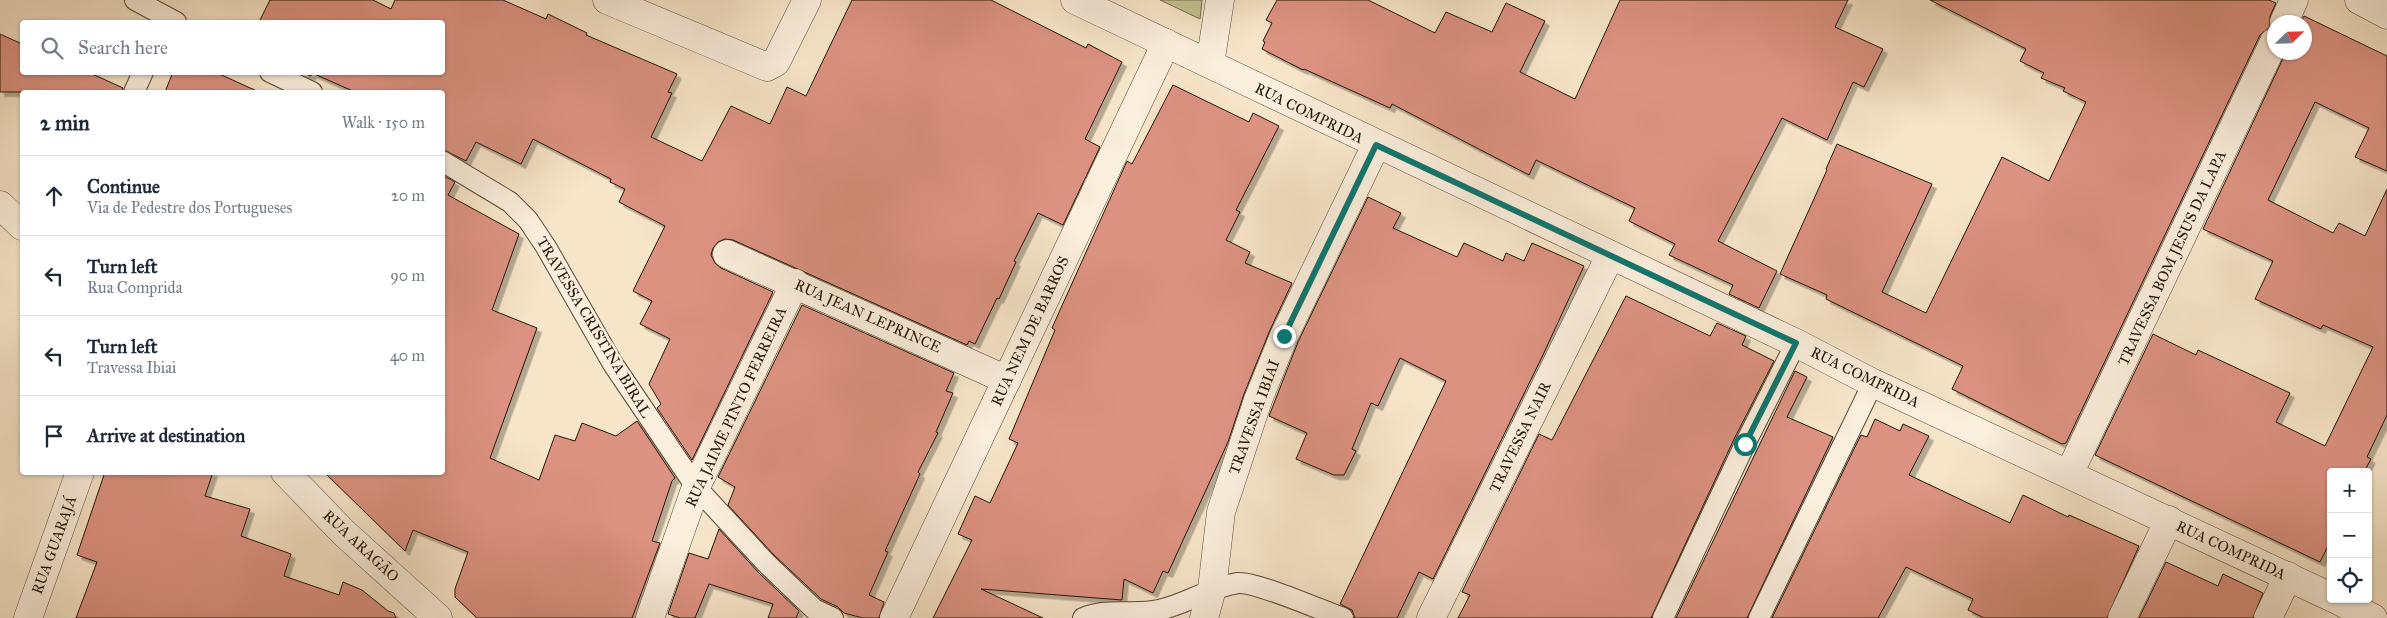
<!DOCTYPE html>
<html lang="en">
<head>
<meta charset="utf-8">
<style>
  body { margin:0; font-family:"IM FELL Great Primer",serif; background:#f2f2f3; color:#1f2937 }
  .controls { position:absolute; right:15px; bottom:15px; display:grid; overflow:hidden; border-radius:5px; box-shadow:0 1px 4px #0004 }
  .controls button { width:45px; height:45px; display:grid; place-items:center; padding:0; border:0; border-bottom:1px solid #e0e1e3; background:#fff; color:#1f2937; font:25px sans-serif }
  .compass { position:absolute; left:2267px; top:15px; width:45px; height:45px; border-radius:50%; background:#fff; box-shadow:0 1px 4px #0004; rotate:67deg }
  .stop { position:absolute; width:15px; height:15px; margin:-11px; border:4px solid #0f766e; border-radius:50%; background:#fff }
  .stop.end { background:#0f766e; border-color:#fff; box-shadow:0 1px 5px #0008 }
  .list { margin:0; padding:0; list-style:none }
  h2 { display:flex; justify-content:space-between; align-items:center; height:65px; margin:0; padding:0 20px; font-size:21px }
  h2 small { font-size:16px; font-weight:400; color:#747a83 }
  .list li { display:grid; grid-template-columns:32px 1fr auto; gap:15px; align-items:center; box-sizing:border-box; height:80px; padding:0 20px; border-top:1px solid #e0e1e3 }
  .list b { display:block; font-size:19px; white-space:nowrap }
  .list p { margin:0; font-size:16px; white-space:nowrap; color:#747a83 }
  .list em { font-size:16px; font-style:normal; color:#747a83 }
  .icon { flex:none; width:28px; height:28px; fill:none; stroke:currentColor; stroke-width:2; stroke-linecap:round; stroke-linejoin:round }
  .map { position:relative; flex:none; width:2387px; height:618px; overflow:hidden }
  .search { position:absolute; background:#fff; box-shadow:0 1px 4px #0004; left:20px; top:20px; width:425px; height:55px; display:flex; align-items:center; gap:12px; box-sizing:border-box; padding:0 18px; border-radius:5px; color:#747a83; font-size:19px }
  .panel { position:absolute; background:#fff; box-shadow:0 1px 4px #0004; left:20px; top:90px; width:425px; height:385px; border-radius:5px }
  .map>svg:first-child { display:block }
  .green { fill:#c4c291; stroke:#746b4a }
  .building { fill:#dc9281; stroke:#231402; filter:url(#shadow) }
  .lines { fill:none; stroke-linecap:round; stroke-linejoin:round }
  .lane-casing { stroke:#584834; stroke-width:22 }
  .street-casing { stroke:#584834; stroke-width:29 }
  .lane { stroke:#faeedc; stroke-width:20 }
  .street { stroke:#faeedc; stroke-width:28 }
  .route { stroke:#0f766e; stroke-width:6 }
  .labels { text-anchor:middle; stroke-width:5; stroke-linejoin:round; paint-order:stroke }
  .street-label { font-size:15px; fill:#231402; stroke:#faeedc }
</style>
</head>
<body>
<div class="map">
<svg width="2387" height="618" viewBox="0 0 2387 618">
  <defs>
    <filter id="shadow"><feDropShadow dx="4.5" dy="4.5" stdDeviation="0" flood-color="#0004"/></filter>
  </defs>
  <rect width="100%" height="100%" fill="#f7e5c9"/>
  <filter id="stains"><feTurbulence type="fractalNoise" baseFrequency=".004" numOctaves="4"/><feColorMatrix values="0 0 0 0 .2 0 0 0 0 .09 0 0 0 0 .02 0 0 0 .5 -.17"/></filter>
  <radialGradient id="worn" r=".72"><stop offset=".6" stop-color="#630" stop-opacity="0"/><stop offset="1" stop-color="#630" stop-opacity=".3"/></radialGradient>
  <polygon class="green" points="1160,0 1202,0 1200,19"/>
  <g class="building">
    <polygon points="270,0 373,0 391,9 395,0 503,0 546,19 548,14 587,33 586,35 677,74 668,92 672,93 651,137 702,161 731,106 770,124 787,87 806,96 852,0 991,0 1086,48 1088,44 1122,62 1085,139 1100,147 1063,225 1038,213 1014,261 1016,262 999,299 997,298 975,344 969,341 967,345 733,240 725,239 718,242 713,248 711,255 715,263 721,268 773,292 692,460 657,408 661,404 649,384 670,339 640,324 652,301 633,291 665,226 619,202 625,189 610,182 611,179 533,139 521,164 476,142 466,161 442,149 442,92 355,92 312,73 311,76 300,72 442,72 442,22 259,22"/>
    <polygon points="1277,0 1368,0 1435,33 1446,12 1492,32 1506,3 1545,21 1520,72 1575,99 1620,0 1848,0 1835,27 1883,49 1864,87 1853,82 1827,140 1782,118 1718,241 1777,271 1759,308 1729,294 1733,285 1669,255 1675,244 1629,221 1635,208 1536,160 1529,175 1392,104 1390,108 1304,69 1303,70 1262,49 1265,42 1263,41 1272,23 1266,20"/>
    <polygon points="1930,0 2269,0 2276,3 2270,16 2270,27 2260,35 2066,443 2062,444 1952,389 1963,366 1826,299 1827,295 1780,274 1827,170 1826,169 1837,144 1932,184 1882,292 1926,313 2002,157 2049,181 2086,102 2063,91 2065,88 2041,78 2044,73 2020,61 2026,49"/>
    <polygon points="2304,16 2387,56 2387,171 2355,157 2369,128 2315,102 2268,200 2333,233 2339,223 2365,236 2387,189 2387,415 2367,457 2371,459 2364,472 2331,472 2331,540 2320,562 2095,455 2153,334 2196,355 2198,350 2290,393 2276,422 2325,446 2373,347 2323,325 2321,329 2255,299 2273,261 2203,229 2286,52 2304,52 2304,22 2301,22"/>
    <polygon points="0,34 22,44 22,72 88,72 123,88 122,92 0,92"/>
    <polygon points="173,72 215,72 259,92 165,92"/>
    <polygon points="1173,85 1249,122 1253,113 1279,126 1236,210 1240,212 1226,240 1250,252 1245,263 1292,283 1270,330 1244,394 1228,442 1168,573 1163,571 1153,593 1124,579 1122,600 981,589 1043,618 933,618 972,540 958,534 975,496 990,503 1018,443 1009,439 1055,330 1052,328 1127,161 1132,164"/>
    <polygon points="442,175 455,182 448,195 519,234 492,310 537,328 490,458 539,480 555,435 575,441 582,423 616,436 637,421 675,478 672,481 652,541 660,543 632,618 477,618 455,597 455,589 468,552 413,530 405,551 324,472 442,472"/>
    <polygon points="1368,197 1401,213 1393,228 1457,257 1464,243 1503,261 1506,253 1524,261 1532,243 1584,266 1542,357 1433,579 1419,572 1397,618 1355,618 1352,610 1340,604 1446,381 1400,358 1378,406 1371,403 1352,449 1356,451 1344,475 1334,475 1296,459 1307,433 1269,416 1298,342"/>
    <polygon points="1626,296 1710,336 1717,323 1746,336 1742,345 1774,361 1734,439 1651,618 1458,618 1470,595 1462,592 1539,434 1552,440"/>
    <polygon points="802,305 954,373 946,391 953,393 936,432 938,433 918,472 920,474 885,551 888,552 869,595 884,602 879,618 863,618 844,613 838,607 821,599 774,555 728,505 735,487 718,477"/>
    <polygon points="1795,371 1807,377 1787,417 1833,437 1747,618 1676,618"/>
    <polygon points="1875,419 1900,431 1903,424 1929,436 1909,475 2010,523 2023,495 2068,517 2069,515 2139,546 2107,618 1984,618 1968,610 1973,599 1906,567 1878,618 1772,618 1855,447 1861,435 1867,437"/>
    <polygon points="105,472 213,472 205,496 250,509 241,536 291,554 284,576 339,595 343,582 362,590 388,611 394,613 396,618 76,618 97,562 77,555"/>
    <polygon points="719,529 758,572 799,611 796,618 768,618 773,604 709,584 695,618 680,618 668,614 689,553 708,559"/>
    <polygon points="2166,562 2218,586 2223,574 2263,593 2253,618 2139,618"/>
  </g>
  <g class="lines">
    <g class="lane-casing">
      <g id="lane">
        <polyline points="135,0 176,22"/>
        <polyline points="270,72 312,92"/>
        <polyline points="134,92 143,72"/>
        <polyline points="442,161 510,202 528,220 546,247 613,364 696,487 766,563 814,609 833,618"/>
        <path d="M1083,618C1107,607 1134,616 1159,610C1187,604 1210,587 1238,583C1255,581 1323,611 1343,618"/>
        <polyline points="1663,618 1745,444 1796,343"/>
        <polyline points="1759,618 1873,383"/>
      </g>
    </g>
    <g class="street-casing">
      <g id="street">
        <polyline points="607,0 767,67 776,62 807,0"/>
        <polyline points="1075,0 1796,343 1873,383 2331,597"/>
        <polyline points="2359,0 2387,15"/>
        <polyline points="2284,22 2294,0"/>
        <polyline points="1210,64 1220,0"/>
        <polyline points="0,205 22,226"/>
        <polyline points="727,254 1007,380"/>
        <polyline points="285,472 344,533 438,618"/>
        <polyline points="2069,474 2274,42"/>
        <polyline points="2335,599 2373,618"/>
        <polyline points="28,618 80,472"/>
        <polyline points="650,618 696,487 795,283"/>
        <polyline points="894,618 1166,43"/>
        <polyline points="1204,618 1212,589 1221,512 1258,400 1284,336 1376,145"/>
        <polyline points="1431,618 1610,256"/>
        <polyline points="2122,618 2169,520"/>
        <polyline points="2268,618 2288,576"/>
      </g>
    </g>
    <use href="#lane" class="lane"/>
    <use href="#street" class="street"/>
  </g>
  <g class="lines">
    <polyline class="route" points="1284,336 1376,145 1796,343 1745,444"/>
  </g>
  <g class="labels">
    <g class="street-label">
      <text transform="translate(1309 113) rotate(26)" y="5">RUA COMPRIDA</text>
      <text transform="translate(2172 258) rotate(-65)" y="5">TRAVESSA BOM JESUS DA LAPA</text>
      <text transform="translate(868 316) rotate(24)" y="5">RUA JEAN LEPRINCE</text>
      <text transform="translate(594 327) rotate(59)" y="5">TRAVESSA CRISTINA BIRAL</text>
      <text transform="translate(1030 331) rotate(-65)" y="5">RUA NEM DE BARROS</text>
      <text transform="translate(1865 377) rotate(26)" y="5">RUA COMPRIDA</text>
      <text transform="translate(736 407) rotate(-65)" y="5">RUA JAIME PINTO FERREIRA</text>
      <text transform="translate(1254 417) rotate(-70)" y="5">TRAVESSA IBIAI</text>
      <text transform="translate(1520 437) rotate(-64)" y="5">TRAVESSA NAIR</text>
      <text transform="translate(54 545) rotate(-70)" y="5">RUA GUARAJÁ</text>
      <text transform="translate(361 546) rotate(43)" y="5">RUA ARAGÃO</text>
      <text transform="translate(2231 550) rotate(25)" y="5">RUA COMPRIDA</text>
    </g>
  </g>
  <rect width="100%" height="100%" filter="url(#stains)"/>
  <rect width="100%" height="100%" fill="url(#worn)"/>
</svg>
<div class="controls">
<button>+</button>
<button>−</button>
<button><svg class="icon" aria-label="locate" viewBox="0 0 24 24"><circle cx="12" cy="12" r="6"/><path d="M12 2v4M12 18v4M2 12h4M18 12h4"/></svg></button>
</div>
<svg class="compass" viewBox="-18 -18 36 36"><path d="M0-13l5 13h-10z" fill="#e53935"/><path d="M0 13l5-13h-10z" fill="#747a83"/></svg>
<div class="stop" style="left:1745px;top:444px"></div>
<div class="stop end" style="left:1284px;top:336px"></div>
<div class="search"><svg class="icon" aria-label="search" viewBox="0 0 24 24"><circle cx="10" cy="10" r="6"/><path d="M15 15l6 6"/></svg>Search here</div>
<section class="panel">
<h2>2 min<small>Walk · 150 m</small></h2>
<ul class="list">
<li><svg class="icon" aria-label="ahead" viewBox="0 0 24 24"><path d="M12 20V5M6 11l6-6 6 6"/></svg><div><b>Continue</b><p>Via de Pedestre dos Portugueses</p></div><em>20 m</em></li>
<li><svg class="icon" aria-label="left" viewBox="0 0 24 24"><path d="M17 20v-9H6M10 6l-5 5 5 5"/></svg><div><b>Turn left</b><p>Rua Comprida</p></div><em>90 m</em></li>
<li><svg class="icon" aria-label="left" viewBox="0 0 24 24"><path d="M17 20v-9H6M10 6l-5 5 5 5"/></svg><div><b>Turn left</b><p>Travessa Ibiai</p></div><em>40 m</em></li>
<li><svg class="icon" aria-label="arrive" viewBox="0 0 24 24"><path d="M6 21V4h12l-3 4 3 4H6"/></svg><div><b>Arrive at destination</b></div></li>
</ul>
</section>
</div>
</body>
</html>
